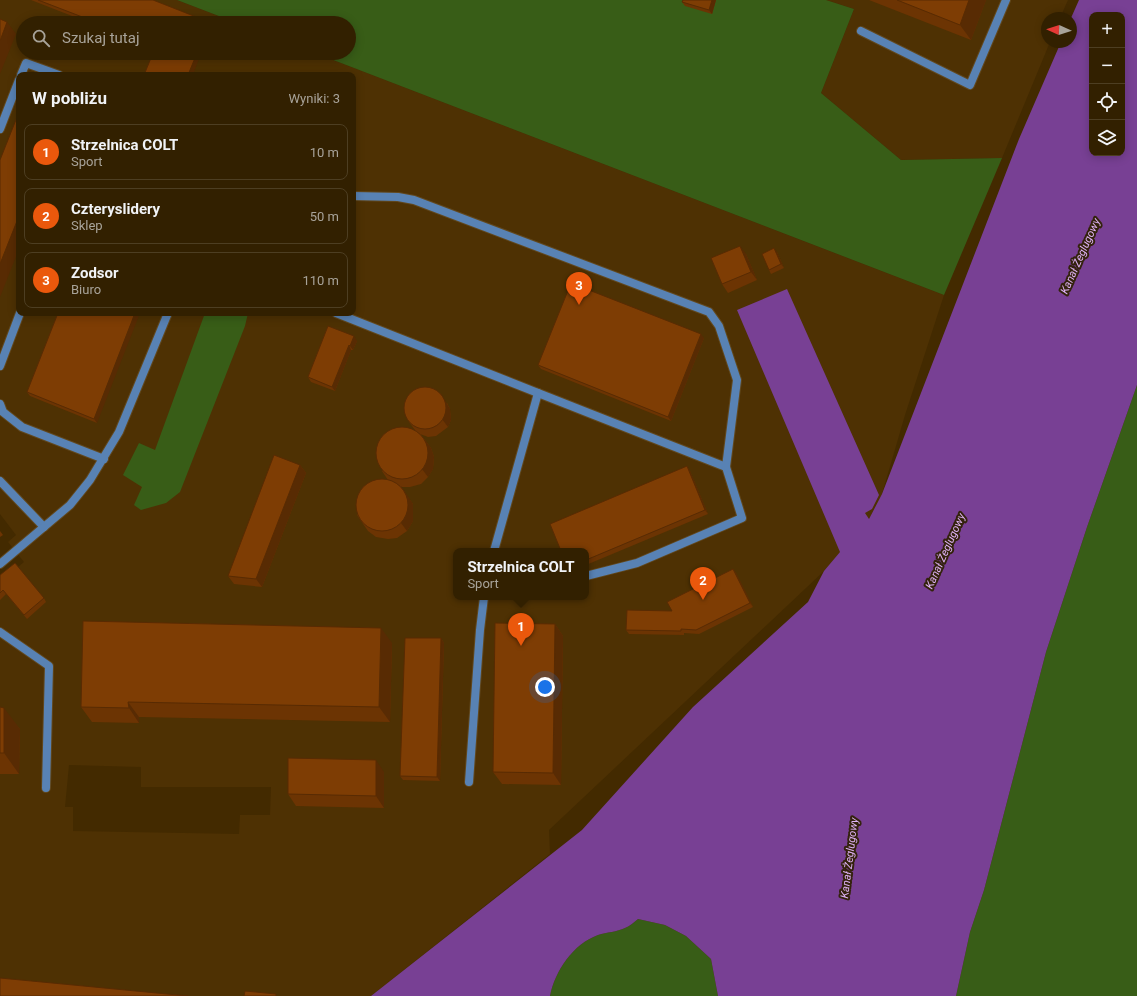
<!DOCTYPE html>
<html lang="pl">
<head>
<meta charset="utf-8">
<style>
  body { margin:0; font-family:Roboto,sans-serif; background:#3a280a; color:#f1f3f6 }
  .controls { position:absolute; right:12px; top:12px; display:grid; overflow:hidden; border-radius:8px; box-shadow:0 2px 10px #0003 }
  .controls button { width:36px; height:36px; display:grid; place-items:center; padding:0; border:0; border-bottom:1px solid #4d3e22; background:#322000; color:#f1f3f6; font:20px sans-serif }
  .compass { position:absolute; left:1041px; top:12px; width:36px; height:36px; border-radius:50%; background:#322000; box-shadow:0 2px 10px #0003; rotate:273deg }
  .you { position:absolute; left:545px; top:687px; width:14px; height:14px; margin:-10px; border:3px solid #fff; border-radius:50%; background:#1a73e8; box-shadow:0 0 0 6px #1a73e833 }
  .badge { display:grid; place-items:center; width:26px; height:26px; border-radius:50%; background:#ea580c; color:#fff; font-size:13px; font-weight:700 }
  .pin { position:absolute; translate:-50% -33px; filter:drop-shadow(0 1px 2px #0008) }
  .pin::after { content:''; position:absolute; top:21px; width:14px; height:12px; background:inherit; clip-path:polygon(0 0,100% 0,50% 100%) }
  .popup { position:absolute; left:453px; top:548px; width:136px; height:52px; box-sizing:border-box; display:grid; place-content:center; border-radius:8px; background:#322000; filter:drop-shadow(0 1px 3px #0005); font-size:13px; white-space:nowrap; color:#a8a399 }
  .popup b { font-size:15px; color:#f1f3f6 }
  .popup::after { content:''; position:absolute; left:50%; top:100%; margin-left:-8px; border:8px solid transparent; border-top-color:#322000 }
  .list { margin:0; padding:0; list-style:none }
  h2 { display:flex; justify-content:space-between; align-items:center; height:52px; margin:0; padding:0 16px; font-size:17px }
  h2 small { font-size:13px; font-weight:400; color:#a8a399 }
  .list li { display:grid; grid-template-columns:26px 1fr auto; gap:12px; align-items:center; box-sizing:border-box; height:56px; margin:0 8px 8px; padding:0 8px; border:1px solid #4d3e22; border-radius:8px }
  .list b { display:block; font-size:15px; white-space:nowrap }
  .list p { margin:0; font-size:13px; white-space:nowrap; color:#a8a399 }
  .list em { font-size:13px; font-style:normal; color:#a8a399 }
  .icon { flex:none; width:22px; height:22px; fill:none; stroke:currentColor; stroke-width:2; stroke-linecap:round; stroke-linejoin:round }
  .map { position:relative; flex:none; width:1137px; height:996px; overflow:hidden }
  .search { position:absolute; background:#322000; box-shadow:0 2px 10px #0003; left:16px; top:16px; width:340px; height:44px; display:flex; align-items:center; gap:10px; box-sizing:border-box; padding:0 14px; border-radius:22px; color:#a8a399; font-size:15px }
  .panel { position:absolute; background:#322000; box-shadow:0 2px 10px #0003; left:16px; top:72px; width:340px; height:244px; border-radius:8px }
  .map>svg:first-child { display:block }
  .built { fill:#4e3103; fill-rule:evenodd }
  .green { fill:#385d17 }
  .water { fill:#784094; fill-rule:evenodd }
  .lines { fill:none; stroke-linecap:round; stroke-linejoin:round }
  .lane-casing { stroke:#61481f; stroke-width:10 }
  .lane { stroke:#5882b4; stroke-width:8 }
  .wall { fill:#6c3403 }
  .shaded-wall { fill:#582b03 }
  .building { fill:#7e3d04; stroke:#582b03 }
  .labels { text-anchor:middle; stroke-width:4; stroke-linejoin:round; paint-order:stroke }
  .water-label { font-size:11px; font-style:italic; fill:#e0b4f8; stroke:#33220c }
</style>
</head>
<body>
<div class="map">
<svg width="1137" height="996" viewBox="0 0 1137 996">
  <rect width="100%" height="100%" fill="#432a00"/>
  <g class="built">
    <path d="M0,0H177L237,23H23V53H315L944,295L905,415L882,494L869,519L824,571L549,830L550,854L371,996H0V582L24,562L8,542L16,535L0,514ZM19,75H353V313H19ZM456,551H586V597H456ZM69,765L141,767V787H271L270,815H240L239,834L73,831V807H65Z"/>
    <polygon points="826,0 1068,0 1060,18 1047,18 1047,42 1050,42 1002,158 901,160 821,93 854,9"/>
  </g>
  <g class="green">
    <polygon points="177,0 826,0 854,9 821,93 901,160 1002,158 944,295 315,53 349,53 349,23 237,23"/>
    <polygon points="205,313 248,313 245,326 180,492 166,503 141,510 134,505 142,487 123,475 139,443 155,450"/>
    <polygon points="1137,385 1137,996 956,996 970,932 984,890 1046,652 1087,527"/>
    <path d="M638,919L665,925L686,936L711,959L718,996H550C555,971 573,944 598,935C607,932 617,932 625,928C630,926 634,922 638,919Z"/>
  </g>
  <path class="water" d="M1079,0H1137V385L1087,527L1046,652L984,890L970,932L956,996H718L711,959L686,936L665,925L638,919C634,922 630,926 625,928C617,932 607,932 598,935C573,944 555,971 550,996H371L582,830L693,707L808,602L824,571L840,552L737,310L787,289L879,495L872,509L865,513L869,519L882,494L1019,139L1061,42H1071V18ZM1092,15H1122V153H1092Z"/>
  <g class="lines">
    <g class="lane-casing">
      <g id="lane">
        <polyline points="861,31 970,85 1006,0"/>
        <polyline points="21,75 26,63 59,75"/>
        <polyline points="0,129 19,80"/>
        <polyline points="353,196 398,197 414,200 709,312 719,326 737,380 726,467 742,518 637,563 586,576"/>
        <polyline points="336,313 538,393 494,551"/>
        <polyline points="0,366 20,313"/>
        <polyline points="538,393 726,467"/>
        <polyline points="0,404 3,412 22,427 104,459"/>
        <polyline points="0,481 44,527"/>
        <polyline points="0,564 70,505 90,480 119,432 168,313"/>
        <polyline points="0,632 49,666 46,788"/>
        <polyline points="469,782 480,630 484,597"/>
      </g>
    </g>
    <use href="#lane" class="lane"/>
  </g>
  <g class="wall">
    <polygon points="31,0 153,0 210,23 90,23"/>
    <polygon points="716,0 712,14 685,6 682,2"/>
    <polygon points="869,0 986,0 971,40"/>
    <polygon points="777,252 784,268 771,274 769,270"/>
    <polygon points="746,254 757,280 728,293 722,284"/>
    <polygon points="58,313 97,423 30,396 27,392"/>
    <polygon points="328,326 357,341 353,350 351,350 335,391 311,382 308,377"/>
    <polygon points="704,338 671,421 541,369 538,365"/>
    <polygon points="447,403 450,409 451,420 448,427 436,436 428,437 420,434 425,440 431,448 434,457 433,469 428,477 421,484 410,487 401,487 413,504 413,521 407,531 397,538 388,539 376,537 368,531 357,515 388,480 382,471 415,430 409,422"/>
    <polygon points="300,465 306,473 262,587 234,584 228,576"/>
    <polygon points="687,466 690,471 708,514 586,565 586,551"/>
    <polygon points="0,531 3,535 0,537"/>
    <polygon points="733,569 736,573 753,607 699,634 684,633 684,635 629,634 626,630 672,611"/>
    <polygon points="0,575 44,598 46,602 27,619 6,594 0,600"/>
    <polygon points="555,624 563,636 561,785 502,784 493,772"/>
    <polygon points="441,638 444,643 440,781 403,780 400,776"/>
    <polygon points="392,643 390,722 139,717 139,723 92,722 81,707"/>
    <polygon points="0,707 20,729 19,774 0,774"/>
    <polygon points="384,772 384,808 296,806 288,794"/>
  </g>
  <g class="shaded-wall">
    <polygon points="712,0 716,0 712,14 709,10"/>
    <polygon points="969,0 986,0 971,40 960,25"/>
    <polygon points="7,22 16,34 0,74 0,41"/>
    <polygon points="197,53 201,53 193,75 188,75"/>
    <polygon points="19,216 19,249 0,297 0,264"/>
    <polygon points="740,246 746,254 757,280 751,272"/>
    <polygon points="774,248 777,252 784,268 781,264"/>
    <polygon points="135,313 140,313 97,423 94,419"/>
    <polygon points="701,334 704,338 671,421 668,417"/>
    <polygon points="354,336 357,341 353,350 350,346"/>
    <polygon points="349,345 351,350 335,391 332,387"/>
    <polygon points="441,394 450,409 451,420 448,427 442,419"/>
    <polygon points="425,440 431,448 434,457 433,469 428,477 422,469"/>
    <polygon points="300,465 306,473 262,587 256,579"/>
    <polygon points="687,466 690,471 708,514 705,510"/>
    <polygon points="401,486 413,504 413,521 407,531 401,523"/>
    <polygon points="733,569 736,573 753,607 750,603"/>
    <polygon points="555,624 563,636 561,785 553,773"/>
    <polygon points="381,628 392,643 390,722 379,707"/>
    <polygon points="441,638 444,643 440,781 437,777"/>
    <polygon points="128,702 139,717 139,723 129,708"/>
    <polygon points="4,708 20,729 19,774 4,753"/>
    <polygon points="376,760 384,772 384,808 376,796"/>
  </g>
  <g class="building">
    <polygon points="38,0 153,0 209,22 208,23 98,23"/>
    <polygon points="683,0 712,0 709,10 682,2"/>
    <polygon points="897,0 969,0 960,25"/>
    <polygon points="0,19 7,22 0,41"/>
    <polygon points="153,53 197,53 188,75 144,75"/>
    <polygon points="19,112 19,216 0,264 0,160"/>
    <polygon points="740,246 751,272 722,284 711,258"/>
    <polygon points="774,248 781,264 769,270 762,254"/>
    <polygon points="571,283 701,334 668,417 538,365"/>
    <polygon points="58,313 135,313 94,419 27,392"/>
    <polygon points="328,326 354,336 350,346 349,345 332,387 308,377"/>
    <circle cx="425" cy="408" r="21"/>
    <circle cx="402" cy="453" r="26"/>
    <polygon points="274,455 300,465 256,579 228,576"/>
    <polygon points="687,466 705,510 586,560 586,551 561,551 550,524"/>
    <circle cx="382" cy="505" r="26"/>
    <polygon points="15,563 44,598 24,615 3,590 0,593 0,575"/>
    <polygon points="733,569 750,603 696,630 681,629 681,631 626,630 627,610 672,611 667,602"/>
    <polygon points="83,621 381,628 379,707 128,702 129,708 81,707"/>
    <polygon points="495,623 555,624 553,773 493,772"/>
    <polygon points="405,638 441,638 437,777 400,776"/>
    <polygon points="0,707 4,708 4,753 0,753"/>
    <polygon points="288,758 376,760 376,796 288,794"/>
    <polygon points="0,978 188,996 0,996"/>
    <polygon points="245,991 276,994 276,996 244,996"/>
  </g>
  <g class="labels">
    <g class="water-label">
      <text transform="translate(1080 256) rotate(-66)" y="4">Kanał Żeglugowy</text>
      <text transform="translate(945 551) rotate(-66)" y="4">Kanał Żeglugowy</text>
      <text transform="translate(849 858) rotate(-83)" y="4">Kanał Żeglugowy</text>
    </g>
  </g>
</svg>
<div class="controls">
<button>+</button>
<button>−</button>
<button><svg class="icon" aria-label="locate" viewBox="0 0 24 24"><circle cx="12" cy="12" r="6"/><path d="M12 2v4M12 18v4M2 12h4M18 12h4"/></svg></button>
<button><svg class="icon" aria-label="layers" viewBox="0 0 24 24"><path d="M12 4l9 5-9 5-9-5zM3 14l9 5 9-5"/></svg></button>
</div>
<svg class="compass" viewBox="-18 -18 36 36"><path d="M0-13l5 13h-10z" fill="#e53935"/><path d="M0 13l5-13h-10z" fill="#a8a399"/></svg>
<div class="you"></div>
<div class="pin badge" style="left:521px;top:646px">1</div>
<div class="popup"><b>Strzelnica COLT</b>Sport</div>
<div class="pin badge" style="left:703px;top:600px">2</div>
<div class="pin badge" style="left:579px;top:305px">3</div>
<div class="search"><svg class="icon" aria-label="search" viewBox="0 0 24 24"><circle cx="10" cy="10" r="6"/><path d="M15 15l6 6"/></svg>Szukaj tutaj</div>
<section class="panel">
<h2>W pobliżu<small>Wyniki: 3</small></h2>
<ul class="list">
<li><span class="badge">1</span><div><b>Strzelnica COLT</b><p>Sport</p></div><em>10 m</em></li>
<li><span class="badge">2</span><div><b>Czteryslidery</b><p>Sklep</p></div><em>50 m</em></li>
<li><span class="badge">3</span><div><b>Zodsor</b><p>Biuro</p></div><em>110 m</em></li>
</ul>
</section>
</div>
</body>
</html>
